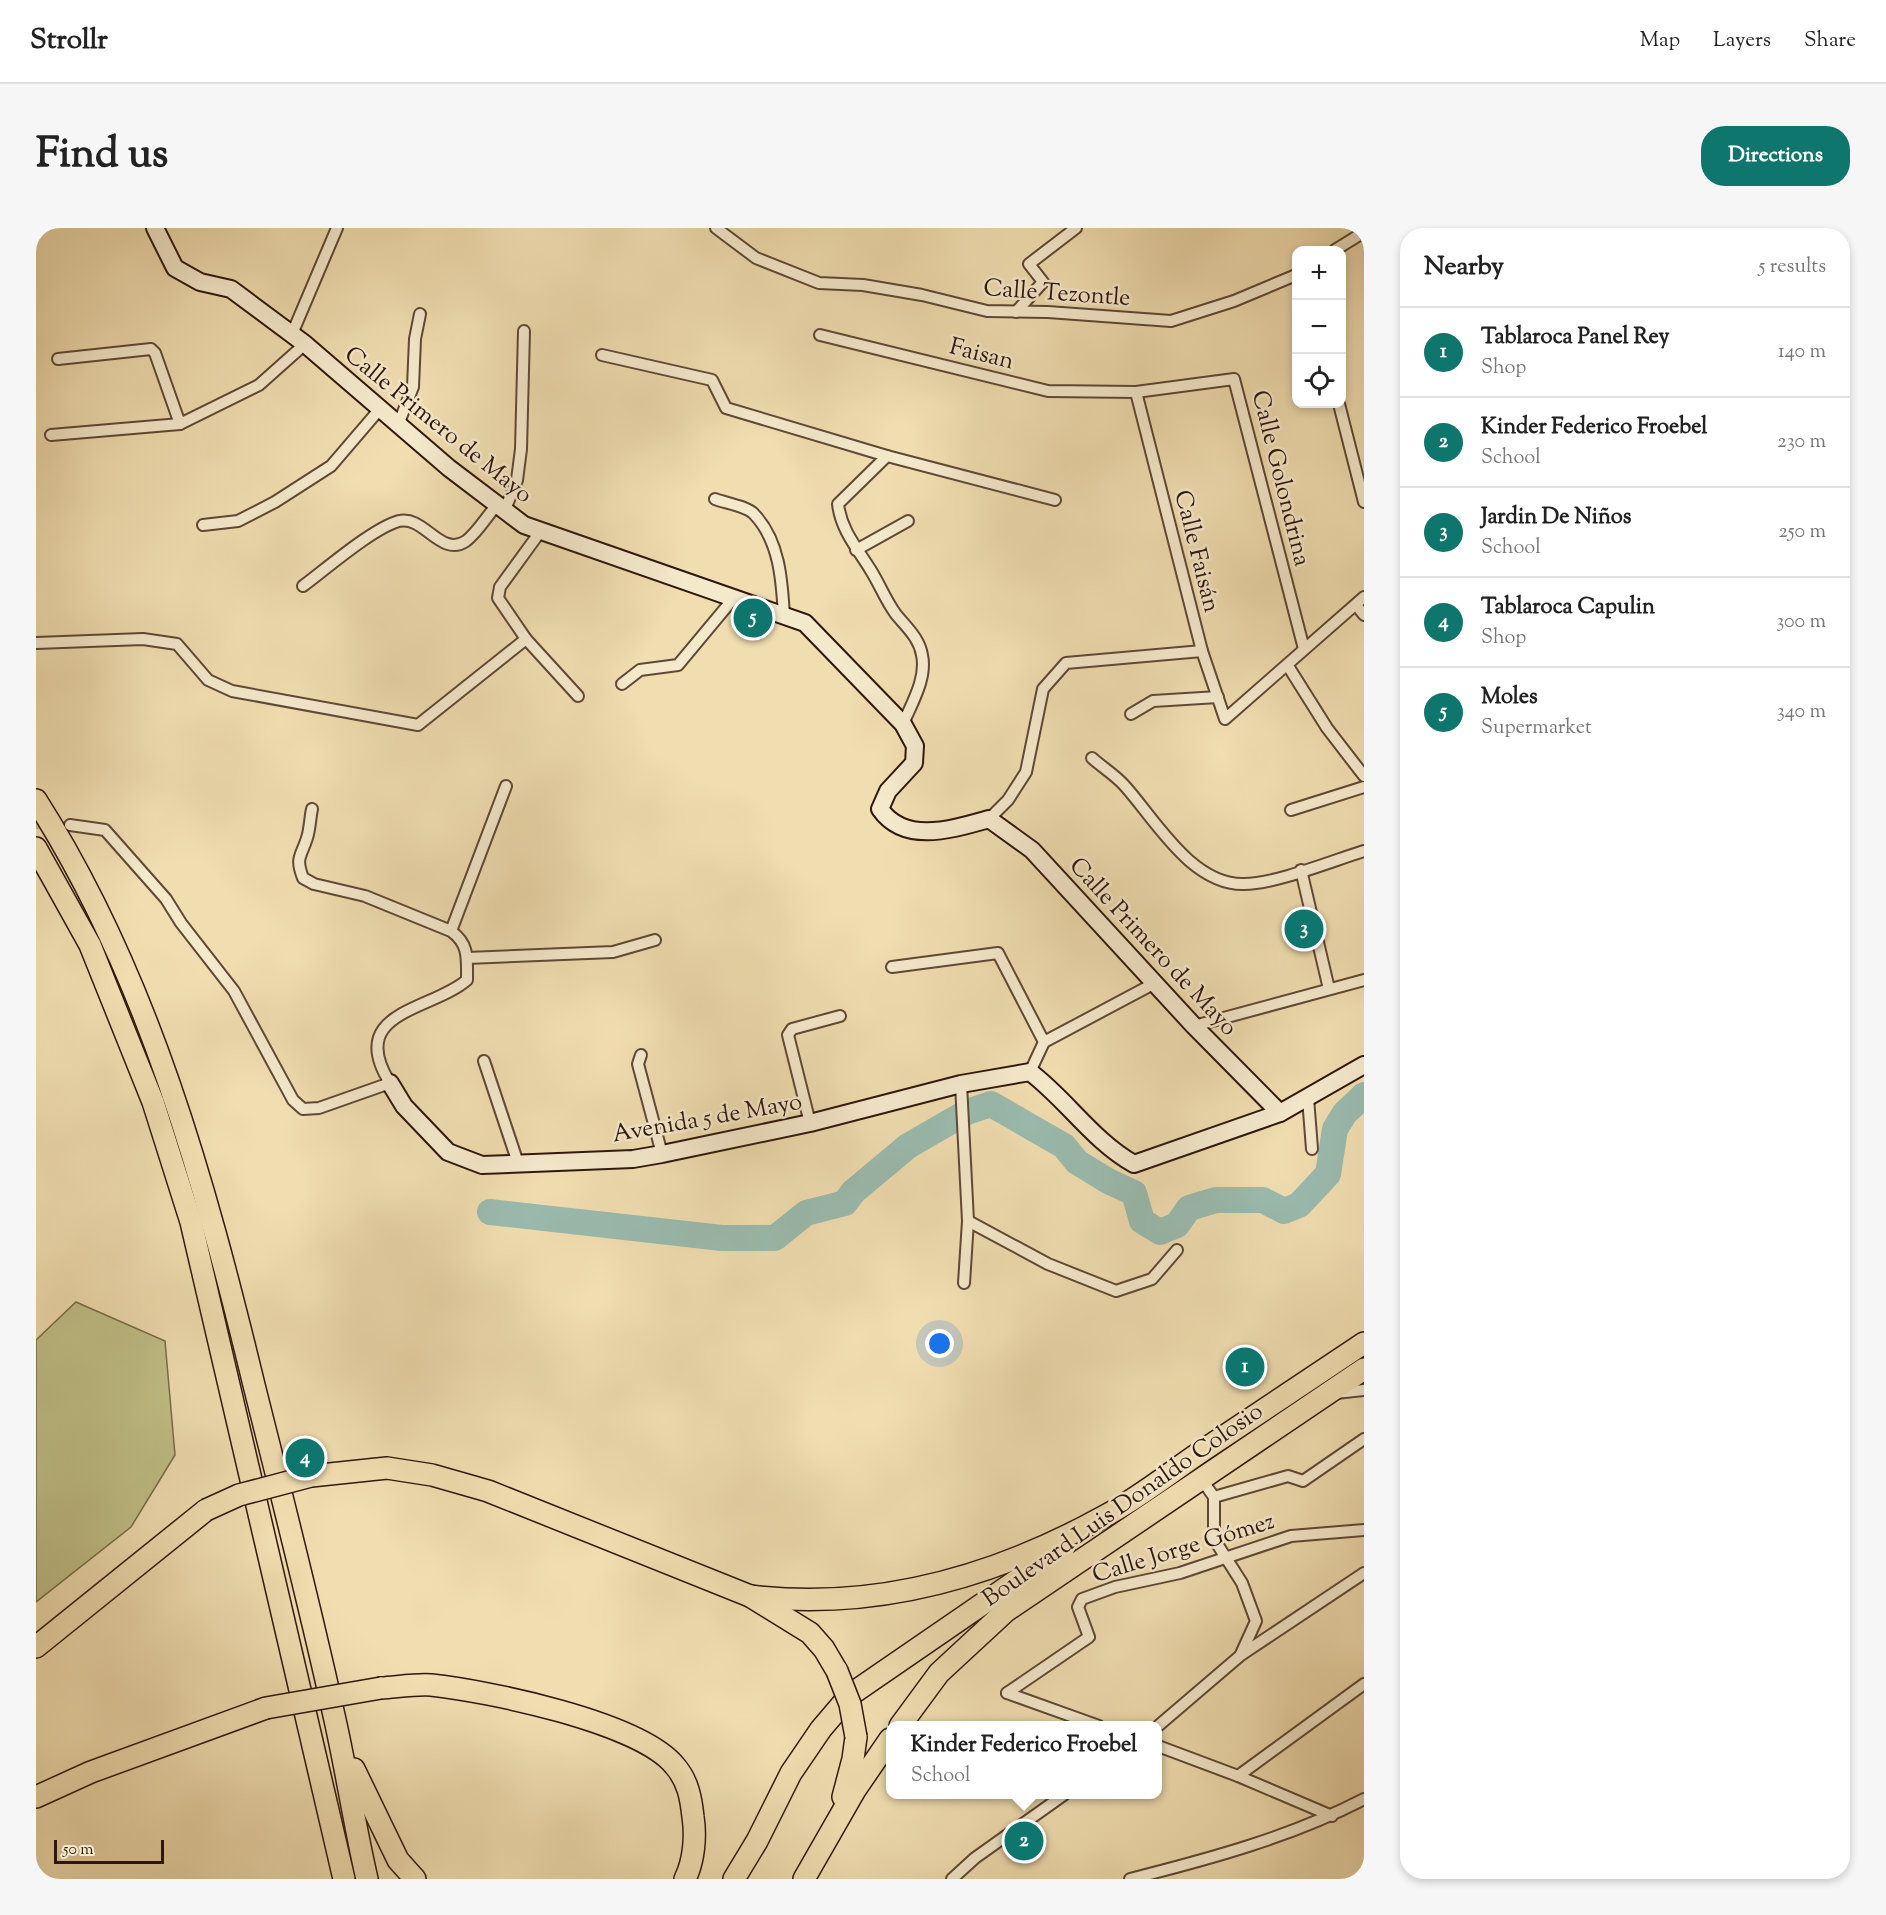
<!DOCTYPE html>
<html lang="en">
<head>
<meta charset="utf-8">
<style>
  body { margin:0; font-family:"Sorts Mill Goudy",serif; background:#f6f6f6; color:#222 }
  .controls { position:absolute; right:18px; top:18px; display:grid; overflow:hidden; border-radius:12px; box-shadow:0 3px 9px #0003 }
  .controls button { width:54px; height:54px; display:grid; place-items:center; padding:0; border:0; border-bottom:2px solid #e0e0e0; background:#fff; color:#222; font:30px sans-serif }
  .scale { position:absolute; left:18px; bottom:15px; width:110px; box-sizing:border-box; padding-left:6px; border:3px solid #2e170e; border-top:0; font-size:16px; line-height:21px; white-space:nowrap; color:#2e170e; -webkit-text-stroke:4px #f5e9cc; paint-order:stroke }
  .you { position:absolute; left:904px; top:1116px; width:21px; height:21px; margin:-15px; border:4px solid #fff; border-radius:50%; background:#1a73e8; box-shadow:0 0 0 9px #1a73e833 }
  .badge { display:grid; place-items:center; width:39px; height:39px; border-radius:50%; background:#0f766e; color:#fff; font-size:20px; font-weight:700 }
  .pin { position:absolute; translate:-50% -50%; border:3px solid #fff; box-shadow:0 2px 6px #0006 }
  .popup { position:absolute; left:850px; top:1493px; width:276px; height:78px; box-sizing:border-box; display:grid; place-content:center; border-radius:12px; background:#fff; filter:drop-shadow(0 2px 4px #0005); font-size:20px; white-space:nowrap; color:#767676 }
  .popup b { font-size:22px; color:#222 }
  .popup::after { content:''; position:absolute; left:50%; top:100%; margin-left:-12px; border:12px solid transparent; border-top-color:#fff }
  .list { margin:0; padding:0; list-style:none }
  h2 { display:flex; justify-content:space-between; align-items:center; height:78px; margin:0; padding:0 24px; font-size:26px }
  h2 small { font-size:20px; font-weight:400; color:#767676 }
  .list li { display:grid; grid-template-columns:39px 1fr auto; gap:18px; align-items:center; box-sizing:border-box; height:90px; padding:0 24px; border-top:2px solid #e0e0e0 }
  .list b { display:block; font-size:22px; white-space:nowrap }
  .list p { margin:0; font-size:20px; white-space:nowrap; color:#767676 }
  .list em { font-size:20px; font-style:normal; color:#767676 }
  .icon { flex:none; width:33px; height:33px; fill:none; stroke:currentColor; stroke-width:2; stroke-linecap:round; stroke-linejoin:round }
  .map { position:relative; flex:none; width:1328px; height:1651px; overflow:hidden; border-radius:24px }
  header { display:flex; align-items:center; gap:36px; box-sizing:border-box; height:84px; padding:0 30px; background:#fff; border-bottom:2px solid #e0e0e0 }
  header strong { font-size:28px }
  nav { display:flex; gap:33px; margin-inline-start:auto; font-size:21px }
  .intro { display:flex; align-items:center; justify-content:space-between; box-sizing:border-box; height:144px; padding:0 36px }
  h1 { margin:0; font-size:42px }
  .button { padding:15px 27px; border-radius:24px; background:#0f766e; color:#fff; font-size:21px; font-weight:700 }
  main { display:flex; gap:36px; padding:0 36px }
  aside { flex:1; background:#fff; border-radius:24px; box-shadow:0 3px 9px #0003 }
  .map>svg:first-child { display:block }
  .green { fill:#c0bf87; stroke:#776b4a; stroke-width:1.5 }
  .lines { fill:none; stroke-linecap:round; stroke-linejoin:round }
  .river { stroke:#9abbaf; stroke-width:26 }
  .street-tunnel { stroke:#c9b590; stroke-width:10; stroke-dasharray:10 5; stroke-linecap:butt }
  .street-casing { stroke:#5e4836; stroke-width:14 }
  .secondary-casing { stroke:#2e170e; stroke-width:20 }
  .highway-casing { stroke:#2e170e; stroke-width:24 }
  .street { stroke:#f5e9cc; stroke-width:10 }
  .secondary { stroke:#f5e9cc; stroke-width:16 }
  .highway { stroke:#f0ddb0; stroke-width:21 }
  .highway-bridge-casing { stroke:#2e170e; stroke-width:24; stroke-linecap:butt }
  .highway-bridge { stroke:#f0ddb0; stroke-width:21 }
  .labels { text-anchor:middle; stroke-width:5; stroke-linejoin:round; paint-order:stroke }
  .street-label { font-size:24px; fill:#2e170e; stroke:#f5e9cc }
</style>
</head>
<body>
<header>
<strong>Strollr</strong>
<nav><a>Map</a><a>Layers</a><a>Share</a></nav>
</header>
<div class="intro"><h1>Find us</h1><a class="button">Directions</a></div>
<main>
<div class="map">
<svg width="1328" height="1651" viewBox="0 0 1328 1651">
  <rect width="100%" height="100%" fill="#f0ddb0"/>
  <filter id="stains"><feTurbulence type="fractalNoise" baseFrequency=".00333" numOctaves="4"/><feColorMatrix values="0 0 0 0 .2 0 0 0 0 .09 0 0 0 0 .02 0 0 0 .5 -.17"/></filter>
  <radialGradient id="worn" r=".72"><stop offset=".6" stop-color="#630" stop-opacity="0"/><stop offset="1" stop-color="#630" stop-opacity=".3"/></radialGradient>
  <polygon class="green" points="40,1074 129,1113 139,1227 95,1299 0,1374 0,1112"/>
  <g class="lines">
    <polyline class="river" points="454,984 686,1010 739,1010 770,985 809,975 817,964 872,918 931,884 955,876 1028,918 1041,934 1072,953 1098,965 1106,993 1124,1004 1141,997 1153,980 1180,972 1227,972 1248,983 1263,977 1292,946 1299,901 1309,885 1328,867"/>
    <polyline class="street-tunnel" points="0,596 34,597"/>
    <g class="street-casing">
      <g id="street">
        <polyline points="680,0 720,30 783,55 827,57 886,67 951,83 1012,84 1135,93 1198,73 1260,47"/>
        <polyline points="1299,22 1328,4"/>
        <polyline points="980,84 1007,54 993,36 1040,0"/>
        <polyline points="256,106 301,0"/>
        <polyline points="784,107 1012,163 1100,164 1198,151 1268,421"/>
        <polyline points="566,127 676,152 690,180 851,228 1019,272"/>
        <polyline points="22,131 115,121 119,125 144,196"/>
        <polyline points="1100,164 1166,423 1189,491 1328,369"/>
        <polyline points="1303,176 1328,274"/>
        <polyline points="362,197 377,159 379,111 384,86"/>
        <polyline points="15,207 144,196 223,157 269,116"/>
        <path d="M851,228L802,276C805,302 821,320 834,341C843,355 849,371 859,385C869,398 883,409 886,427C891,450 876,475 867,496"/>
        <path d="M679,271C689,275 711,278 718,286C744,313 746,354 748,388"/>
        <polyline points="468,284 481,252 485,221 488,103"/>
        <polyline points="167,297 202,293 239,274 295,238 343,182"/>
        <polyline points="504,304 464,359 462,370 490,411 542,468"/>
        <polyline points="820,322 872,293"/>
        <path d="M267,358C290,341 337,300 363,293C388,287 405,330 430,313C441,305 451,288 460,278"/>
        <polyline points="1320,377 1328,387"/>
        <polyline points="0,415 107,411 141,416 172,452 196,463 382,497 490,411"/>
        <polyline points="1252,438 1291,500 1328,548"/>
        <polyline points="586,456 604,442 642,437 697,371"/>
        <polyline points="1095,486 1117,473 1182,469"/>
        <path d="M1056,530C1066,539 1079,547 1088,557C1119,591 1155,657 1208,656C1239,656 1296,633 1328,623"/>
        <polyline points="1255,582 1328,559"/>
        <polyline points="953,591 972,572 990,544 1007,461 1030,435 1166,423"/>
        <path d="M34,597L69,602L130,671L145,695L198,763L257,872L267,881L283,880L354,855C309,783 395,783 431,752C431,730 433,716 415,703L329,668L278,656L267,650C259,629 265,629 271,610C274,601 274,590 276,581"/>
        <polyline points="1265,642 1293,761"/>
        <polyline points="415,703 470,558"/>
        <polyline points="431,730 577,724 619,712"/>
        <polyline points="856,739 962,725 1008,814 994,844"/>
        <polyline points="1158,798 1328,752"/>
        <polyline points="1008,814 1119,755"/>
        <polyline points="605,827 602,836 626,926"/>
        <polyline points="448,833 482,935"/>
        <polyline points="925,856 932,993 928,1055"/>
        <polyline points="1272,870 1276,921"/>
        <polyline points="774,895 752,807 756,801 804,788"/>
        <polyline points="932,993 1012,1036 1080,1063 1116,1051 1141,1022"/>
        <polyline points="1300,1165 1328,1162"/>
        <polyline points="1166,1252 1178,1269 1178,1311 1206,1355 1220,1393 1205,1426"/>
        <polyline points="1178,1269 1252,1248 1267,1253 1328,1211"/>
        <polyline points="971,1465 1053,1409 1042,1379 1046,1371 1079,1359 1144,1345 1255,1308 1328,1302"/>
        <polyline points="971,1465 1063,1498"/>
        <polyline points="1122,1498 1205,1427 1328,1345"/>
        <polyline points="1122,1518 1202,1548 1296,1588"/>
        <polyline points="1202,1548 1328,1456"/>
        <polyline points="916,1651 939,1630 1029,1566"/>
        <path d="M1094,1651C1173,1631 1255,1609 1328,1571"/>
      </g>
    </g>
    <g class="secondary-casing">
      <g id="secondary">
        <path d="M119,0L139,40L164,54L195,61L269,116L413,240L488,297L769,395L867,496L879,518L878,535L852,563L844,581C869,617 917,601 953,591L996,622L1158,798L1244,885"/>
        <path d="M354,855L368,878L412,924L446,937L597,931L626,926L774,895L925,856L994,844C1031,872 1057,913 1098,936L1244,885L1328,837"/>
      </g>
    </g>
    <g class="highway-casing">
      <g id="highway">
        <path d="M0,572C113,749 169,955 218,1157C245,1265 273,1374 297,1483C310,1539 318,1595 331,1651"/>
        <polyline points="0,620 54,717 117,874 155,994 308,1651"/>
        <polyline points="275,1248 351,1240 396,1247 452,1263 714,1368 774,1405 788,1421 801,1443"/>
        <path d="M714,1368C840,1383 958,1349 1067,1289C1103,1270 1136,1243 1169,1221C1222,1186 1275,1150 1328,1115"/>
        <polyline points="0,1419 170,1282"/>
        <path d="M345,1460C361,1459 379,1456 395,1457C451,1463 604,1494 639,1538C652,1553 655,1570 657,1589C660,1608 658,1633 649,1651"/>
        <polyline points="864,1498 903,1445 970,1383 1328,1141"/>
        <polyline points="318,1541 362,1632 379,1651"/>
        <polyline points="0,1569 55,1544 230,1480"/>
        <polyline points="807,1569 817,1531 820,1509"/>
        <polyline points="698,1651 721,1613 755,1545 785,1501 814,1467 1028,1320"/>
        <polyline points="768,1651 819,1562 854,1511"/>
      </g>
    </g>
    <use href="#street" class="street"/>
    <use href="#secondary" class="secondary"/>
    <use href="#highway" class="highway"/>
    <g class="highway-bridge-casing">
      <g id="highway-bridge">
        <polyline points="170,1282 203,1267 275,1248"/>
        <polyline points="801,1443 814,1476 820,1509"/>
        <polyline points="230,1480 345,1460"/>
      </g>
    </g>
    <use href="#highway-bridge" class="highway-bridge"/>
  </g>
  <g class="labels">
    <g class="street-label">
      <text transform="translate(1021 64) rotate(4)" y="8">Calle Tezontle</text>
      <text transform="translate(946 125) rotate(14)" y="8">Faisan</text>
      <text transform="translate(403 196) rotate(39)" y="8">Calle Primero de Mayo</text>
      <text transform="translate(1246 250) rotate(76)" y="8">Calle Golondrina</text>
      <text transform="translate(1162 323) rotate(76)" y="8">Calle Faisán</text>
      <text transform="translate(1118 718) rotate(47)" y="8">Calle Primero de Mayo</text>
      <text transform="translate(671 889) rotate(-10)" y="8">Avenida 5 de Mayo</text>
      <text transform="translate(1086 1276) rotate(-35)" y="8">Boulevard Luis Donaldo Colosio</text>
      <text transform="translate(1147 1319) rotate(-17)" y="8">Calle Jorge Gómez</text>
    </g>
  </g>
  <rect width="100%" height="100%" filter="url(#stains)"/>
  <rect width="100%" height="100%" fill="url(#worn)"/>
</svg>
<div class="controls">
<button>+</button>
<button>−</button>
<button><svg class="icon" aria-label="locate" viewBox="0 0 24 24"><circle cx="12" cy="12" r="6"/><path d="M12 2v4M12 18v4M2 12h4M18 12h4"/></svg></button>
</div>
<div class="scale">50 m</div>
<div class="you"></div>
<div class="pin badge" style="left:1209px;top:1139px">1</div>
<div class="pin badge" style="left:988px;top:1613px">2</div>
<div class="popup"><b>Kinder Federico Froebel</b>School</div>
<div class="pin badge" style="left:1268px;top:701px">3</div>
<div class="pin badge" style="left:269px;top:1230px">4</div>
<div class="pin badge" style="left:717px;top:390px">5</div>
</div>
<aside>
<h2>Nearby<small>5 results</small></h2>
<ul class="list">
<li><span class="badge">1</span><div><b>Tablaroca Panel Rey</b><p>Shop</p></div><em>140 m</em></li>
<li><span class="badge">2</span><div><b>Kinder Federico Froebel</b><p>School</p></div><em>230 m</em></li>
<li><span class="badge">3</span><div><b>Jardin De Niños</b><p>School</p></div><em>250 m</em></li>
<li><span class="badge">4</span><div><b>Tablaroca Capulin</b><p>Shop</p></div><em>300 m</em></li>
<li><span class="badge">5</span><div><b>Moles</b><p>Supermarket</p></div><em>340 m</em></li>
</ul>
</aside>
</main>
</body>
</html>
